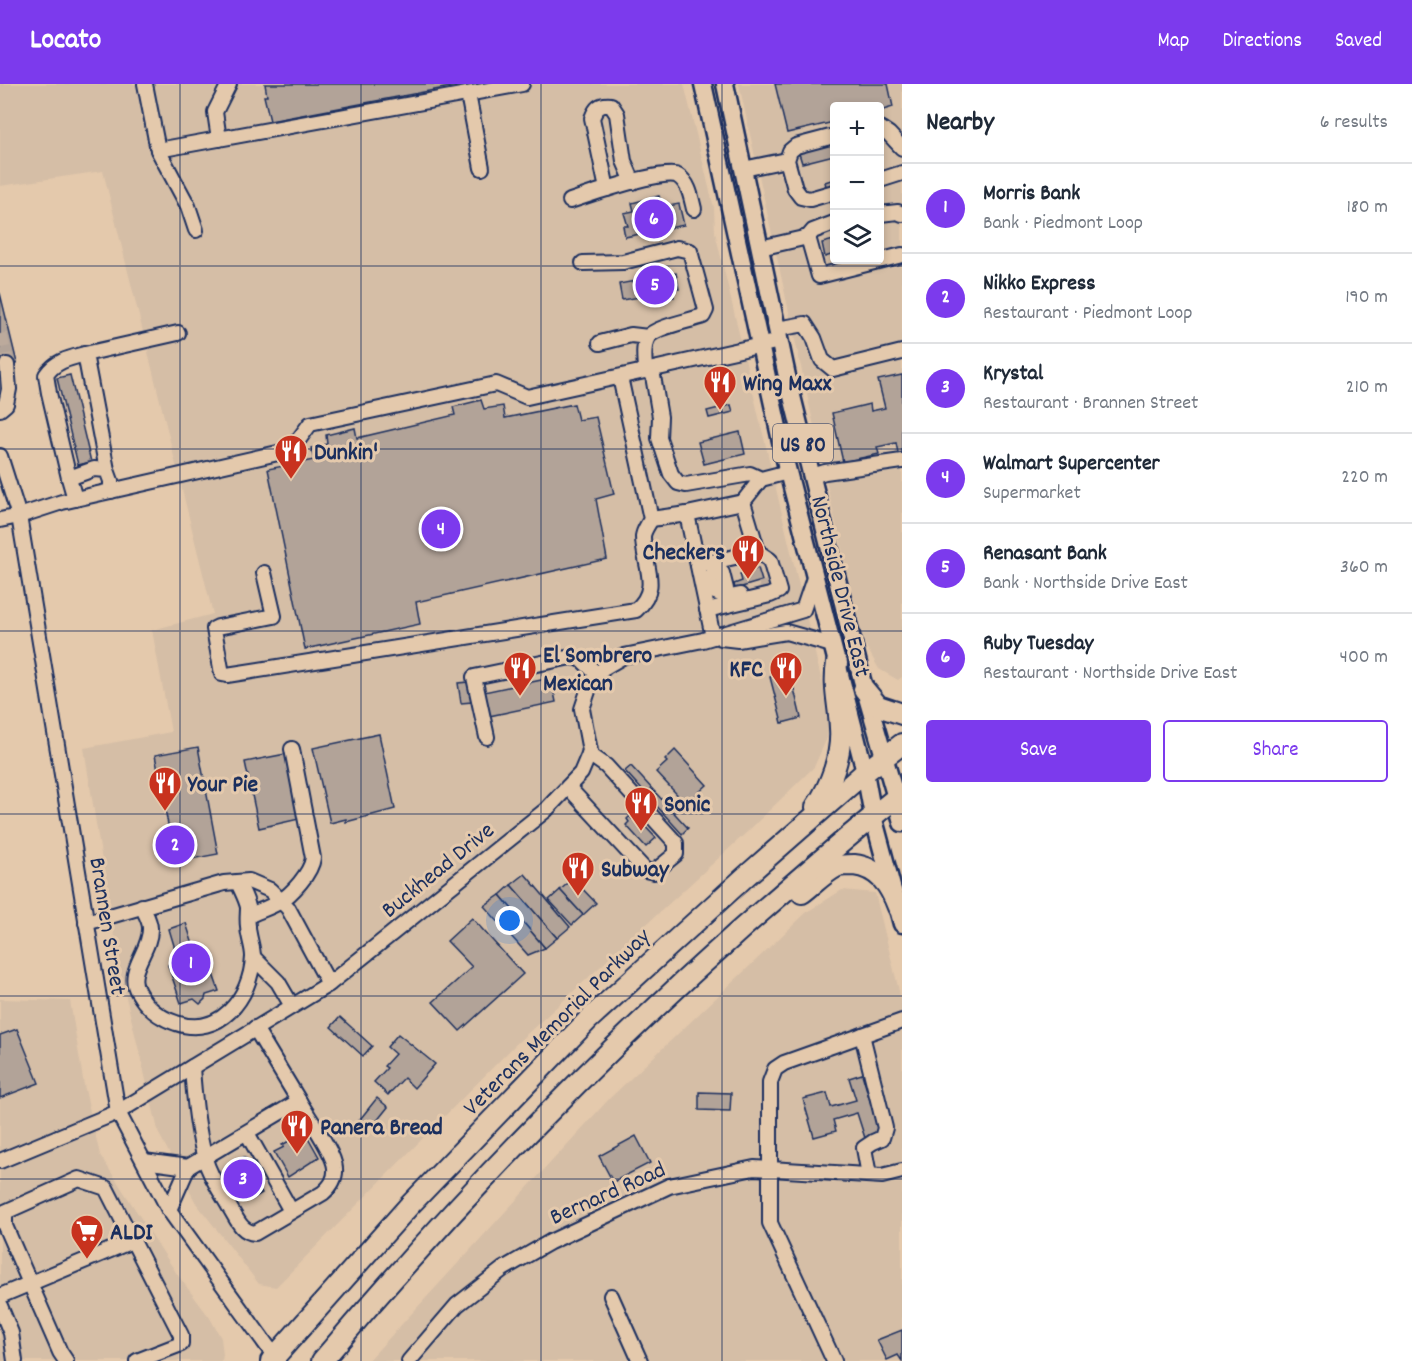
<!DOCTYPE html>
<html lang="en">
<head>
<meta charset="utf-8">
<style>
  body { margin:0; font-family:Dekko,sans-serif; background:#f2f2f3; color:#1f2937 }
  .controls { position:absolute; right:18px; top:18px; display:grid; overflow:hidden; border-radius:6px; box-shadow:0 3px 9px #0003 }
  .controls button { width:54px; height:54px; display:grid; place-items:center; padding:0; border:0; border-bottom:2px solid #e0e1e3; background:#fff; color:#1f2937; font:30px sans-serif }
  .you { position:absolute; left:510px; top:837px; width:21px; height:21px; margin:-15px; border:4px solid #fff; border-radius:50%; background:#1a73e8; box-shadow:0 0 0 9px #1a73e833 }
  .badge { display:grid; place-items:center; width:39px; height:39px; border-radius:50%; background:#7c3aed; color:#fff; font-size:20px; font-weight:700 }
  .pin { position:absolute; translate:-50% -50%; border:3px solid #fff; box-shadow:0 2px 6px #0006 }
  .list { margin:0; padding:0; list-style:none }
  h2 { display:flex; justify-content:space-between; align-items:center; height:78px; margin:0; padding:0 24px; font-size:26px }
  h2 small { font-size:20px; font-weight:400; color:#747a83 }
  .list li { display:grid; grid-template-columns:39px 1fr auto; gap:18px; align-items:center; box-sizing:border-box; height:90px; padding:0 24px; border-top:2px solid #e0e1e3 }
  .list b { display:block; font-size:22px; white-space:nowrap }
  .list p { margin:0; font-size:20px; white-space:nowrap; color:#747a83 }
  .list em { font-size:20px; font-style:normal; color:#747a83 }
  .actions { display:flex; gap:12px; padding:18px 24px }
  .actions a { flex:1; padding:14px 0; border:2px solid #7c3aed; border-radius:6px; text-align:center; font-size:21px; color:#7c3aed }
  .actions .main { background:#7c3aed; color:#fff }
  .icon { flex:none; width:33px; height:33px; fill:none; stroke:currentColor; stroke-width:2; stroke-linecap:round; stroke-linejoin:round }
  .map { position:relative; flex:none; width:902px; height:1277px; overflow:hidden }
  header { display:flex; align-items:center; gap:36px; box-sizing:border-box; height:84px; padding:0 30px; background:#7c3aed; color:#fff }
  header strong { font-size:28px }
  nav { display:flex; gap:33px; margin-inline-start:auto; font-size:21px }
  main { display:flex }
  aside { flex:1; background:#fff }
  .map>svg:first-child { display:block }
  .built { fill:#d5bea6; fill-rule:evenodd }
  .building { fill:#b2a398; stroke:#1b2f5e; stroke-width:1.5 }
  .lines { fill:none; stroke-linecap:round; stroke-linejoin:round }
  .minor-tunnel { stroke:#bcaa9c; stroke-width:14; stroke-dasharray:14 7; stroke-linecap:butt }
  .minor-casing { stroke:#1b2f5e; stroke-width:18 }
  .major-casing { stroke:#1b2f5e; stroke-width:21 }
  .highway-casing { stroke:#1b2f5e; stroke-width:24 }
  .minor { stroke:#e4c9ac; stroke-width:14 }
  .major { stroke:#e4c9ac; stroke-width:16 }
  .highway { stroke:#e4c9ac; stroke-width:20 }
  .grid { fill:none; stroke:#1b2f5e; stroke-width:1.5; stroke-opacity:0.55 }
  .labels { text-anchor:middle; stroke-width:6; stroke-linejoin:round; paint-order:stroke }
  .shield { fill:#e4c9ac; stroke:#575d75; stroke-width:1.5 }
  .shield-label { font-size:22px; font-weight:bold; fill:#1b2f5e }
  .poi-label { font-size:24px; font-weight:bold; fill:#1b2f5e; stroke:#e4c9ac; text-anchor:start }
  .street-label { font-size:24px; fill:#1b2f5e; stroke:#e4c9ac }
</style>
</head>
<body>
<header>
<strong>Locato</strong>
<nav><a>Map</a><a>Directions</a><a>Saved</a></nav>
</header>
<main>
<div class="map">
<svg width="902" height="1277" viewBox="0 0 902 1277">
  <rect width="100%" height="100%" fill="#e4c9ac"/>
  <filter id="ink" filterUnits="userSpaceOnUse"><feTurbulence type="fractalNoise" baseFrequency=".0167" numOctaves="2"/><feDisplacementMap in="SourceGraphic" scale="12" xChannelSelector="R" yChannelSelector="G"/><feConvolveMatrix kernelMatrix="1 2 1 2 8 2 1 2 1" color-interpolation-filters="sRGB"/></filter>
  <g filter="url(#ink)">
    <g class="built">
      <polygon points="0,0 684,0 714,124 715,148 830,632 827,654 814,683 746,749 515,961 276,1203 259,1200 196,1119 159,1050 119,884 84,664 171,648 152,546 213,530 103,87 0,102"/>
      <path d="M739,0H902V593L898,596L879,585L863,557L826,397ZM834,22H880V176H834Z"/>
      <polygon points="842,806 875,809 902,919 902,1277 368,1277 610,1014 807,828"/>
      <polygon points="0,915 70,917 84,1001 100,1071 177,1190 210,1234 221,1254 223,1271 222,1277 0,1277"/>
    </g>
    <g class="building">
      <polygon points="265,0 466,0 270,37 264,12 267,12"/>
      <polygon points="775,0 888,0 893,23 880,27 880,22 834,22 834,38 787,49"/>
      <polygon points="834,54 834,71 802,79 797,63"/>
      <polygon points="834,95 834,129 833,130 825,98"/>
      <polygon points="659,112 663,123 679,120 684,141 625,153 623,142 628,142 624,129 634,127 632,119"/>
      <polygon points="834,156 834,170 825,173 822,159"/>
      <polygon points="667,184 669,190 676,189 679,205 672,206 674,213 647,218 646,212 622,216 619,200 641,196 640,190"/>
      <polygon points="0,209 17,279 0,283"/>
      <polygon points="70,291 91,378 78,381 57,294"/>
      <polygon points="902,291 902,374 899,374 896,359 877,363 879,370 843,378 832,329 870,320 871,327 885,324 878,296"/>
      <polygon points="481,316 484,325 503,322 505,334 574,320 578,336 596,333 614,410 596,415 607,475 416,518 420,540 305,565 268,385 314,376 311,364 327,360 326,351 355,344 357,354 455,331 453,323"/>
      <polygon points="731,321 733,328 709,334 707,327"/>
      <polygon points="740,348 745,370 704,380 698,358"/>
      <polygon points="758,484 762,497 735,505 734,500 742,497 740,490"/>
      <polygon points="790,588 801,634 782,639 770,593"/>
      <polygon points="551,594 556,618 489,632 484,608"/>
      <polygon points="469,598 472,618 461,619 458,599"/>
      <polygon points="379,650 395,725 346,738 346,735 330,739 313,664"/>
      <polygon points="198,663 218,770 175,778 155,671"/>
      <polygon points="675,666 707,701 686,720 656,688 667,678 665,676"/>
      <polygon points="286,670 299,735 259,744 245,678"/>
      <polygon points="631,682 688,744 682,750 625,687"/>
      <polygon points="637,731 640,733 638,735 656,754 646,763 626,741 629,738 627,735 630,732 632,735"/>
      <polygon points="525,790 570,843 557,854 511,801"/>
      <polygon points="573,795 596,819 583,831 560,806"/>
      <polygon points="511,801 557,854 545,864 500,811"/>
      <polygon points="560,806 583,831 572,841 549,816"/>
      <polygon points="500,811 545,864 528,871 484,822"/>
      <polygon points="472,834 523,890 460,947 433,918 472,883 447,857"/>
      <polygon points="186,839 197,873 206,870 219,907 206,911 205,915 200,920 194,915 181,919 168,881 179,878 169,845"/>
      <polygon points="340,933 372,962 363,972 331,943"/>
      <polygon points="17,945 39,999 0,1014 0,951"/>
      <polygon points="398,950 435,980 414,1004 404,994 388,1011 374,998 387,984 384,982 395,970 387,963"/>
      <polygon points="862,990 880,1050 865,1054 857,1029 833,1036 836,1047 814,1053 803,1015 827,1009 831,1023 856,1016 849,994"/>
      <polygon points="699,1008 731,1009 730,1027 699,1026"/>
      <polygon points="377,1014 388,1023 368,1048 357,1039"/>
      <polygon points="305,1048 319,1073 288,1093 274,1068 284,1063 282,1061"/>
      <polygon points="636,1052 650,1079 613,1098 599,1072"/>
      <polygon points="244,1073 255,1090 253,1092 262,1109 251,1116 247,1111 245,1111 235,1097 233,1098 226,1083"/>
      <polygon points="902,1246 902,1277 898,1271 887,1276 877,1256"/>
    </g>
    <g class="lines">
      <g class="minor-tunnel">
        <polyline points="0,250 7,281"/>
        <polyline points="760,505 768,503"/>
      </g>
      <g class="minor-casing">
        <g id="minor">
          <polyline points="145,0 158,66 522,0"/>
          <polyline points="468,10 482,84"/>
          <polyline points="880,44 889,50 902,64"/>
          <polyline points="834,52 796,62 790,67 787,76 795,105 801,113 810,115 834,108"/>
          <polyline points="219,55 215,28 229,0"/>
          <polyline points="158,66 188,122 196,146"/>
          <polyline points="743,85 787,76"/>
          <polyline points="880,96 902,89"/>
          <path d="M607,105L592,34C596,24 599,20 611,21L617,30L624,77L633,98"/>
          <path d="M570,117C587,111 667,84 678,92C689,99 691,113 694,125"/>
          <polyline points="880,130 898,128 902,130"/>
          <polyline points="808,153 819,192 902,171"/>
          <polyline points="760,164 808,153 813,147 834,139"/>
          <path d="M583,179L623,178L677,164L690,167L706,226L703,232C690,237 655,243 648,253C642,263 645,276 645,287"/>
          <polyline points="777,245 805,240 814,254 822,276 833,285 902,268"/>
          <polyline points="600,259 631,251 648,253"/>
          <polyline points="652,286 660,333 659,354 671,390 678,399 686,401 750,390 761,395 788,388"/>
          <polyline points="0,325 6,320 9,305 7,281"/>
          <polyline points="0,372 19,432 118,1028 169,1126 278,1277"/>
          <polyline points="107,386 85,270 178,249"/>
          <polyline points="812,392 825,388 902,377"/>
          <path d="M69,394L49,309L46,291C55,277 70,274 85,270"/>
          <polyline points="75,415 69,394 94,385 107,386 111,397 111,407"/>
          <polyline points="743,418 758,468"/>
          <polyline points="687,430 713,553"/>
          <polyline points="651,435 687,430 743,418 761,395"/>
          <polyline points="0,436 19,432 62,418 291,366 310,340 496,300 527,313 780,257"/>
          <polyline points="698,481 758,468 770,476 779,507 770,511 707,526"/>
          <polyline points="716,484 712,491 715,508 730,513 740,511"/>
          <polyline points="716,484 722,489 726,505 723,512"/>
          <path d="M264,489L274,532L218,543L214,545L222,590L227,591L636,526C662,503 643,481 643,453C643,447 648,441 651,435L620,293"/>
          <polyline points="721,554 738,556 786,548 832,561"/>
          <polyline points="487,653 474,593 571,573 581,575 598,591"/>
          <polyline points="568,703 645,786 654,788 676,770 676,759 606,682 589,670"/>
          <path d="M142,822C145,829 150,837 150,844C151,867 125,887 138,908C146,923 160,934 176,939C219,954 251,914 253,873C253,862 248,852 248,842C247,836 248,830 248,823C246,814 241,806 238,798"/>
          <path d="M248,832C258,827 269,824 279,818C292,810 311,789 313,774L292,665"/>
          <polyline points="86,839 224,799 249,797 270,806 288,824 329,900"/>
          <polyline points="253,873 278,898 292,922"/>
          <polyline points="862,951 885,1044 882,1054 873,1058 864,1064 869,1091"/>
          <path d="M192,983C194,1014 197,1045 205,1075C210,1093 221,1108 230,1124C237,1135 241,1148 255,1149L323,1109C331,1102 336,1095 335,1084C334,1068 308,1033 299,1017"/>
          <polyline points="247,1049 291,1127"/>
          <polyline points="0,1077 118,1028 329,900 546,726 581,689 589,670 590,667 582,625 591,598 605,583 624,572 703,556 803,526 815,491"/>
          <polyline points="144,1077 188,1083 169,1126"/>
          <polyline points="188,1083 299,1017 255,944"/>
          <polyline points="0,1212 132,1157"/>
          <polyline points="611,1212 640,1277"/>
          <polyline points="0,1222 11,1249 15,1277"/>
          <polyline points="66,1277 60,1268 5,1142 5,1128 79,1095 106,1104 181,1251 181,1260 137,1277"/>
          <polyline points="409,1277 457,1221 503,1185 550,1158 669,1102 754,1084 882,1092 902,1087"/>
          <polyline points="834,1277 770,1139 770,998 775,985 784,979 902,937"/>
        </g>
      </g>
      <g class="major-casing">
        <g id="major">
          <polyline points="703,0 786,380 865,688 873,732 902,840"/>
          <polyline points="725,0 787,292 862,596 896,714 902,739"/>
        </g>
      </g>
      <g class="highway-casing">
        <g id="highway">
          <polyline points="864,605 878,622 902,630"/>
          <path d="M816,723C831,701 842,671 840,644C839,620 833,603 837,579"/>
          <path d="M802,809C813,801 824,789 836,783C840,781 849,781 854,781C879,784 890,802 898,823"/>
          <polyline points="271,1277 409,1122 588,936 745,793 865,688 902,660"/>
          <path d="M322,1277C451,1124 590,980 739,847C793,800 846,753 902,709"/>
        </g>
      </g>
      <use href="#minor" class="minor"/>
      <use href="#major" class="major"/>
      <use href="#highway" class="highway"/>
    </g>
  </g>
  <path class="grid" d="M180,0V1277M361,0V1277M541,0V1277M722,0V1277M0,182H902M0,365H902M0,547H902M0,730H902M0,912H902M0,1095H902"/>
  <defs>
    <g id="restaurant-pin" transform="scale(1.725)"><path d="M0 17L-7.5 6A9.5 9.5 0 1 1 7.5 6Z" fill="#c8321e" stroke="#e4c9ac"/><path d="M-5-6h1v4h1v-4h1v4h1v-4h1v5L-1.5 .5V6h-2V.5L-5-1ZM5-6V6H3V1.5H1.5Q1.5-4 5-6Z" fill="#fff"/></g>
    <g id="supermarket-pin" transform="scale(1.725)"><path d="M0 17L-7.5 6A9.5 9.5 0 1 1 7.5 6Z" fill="#c8321e" stroke="#e4c9ac"/><path d="M-6-5.5h2.5l.6 2H6L4.5 2H-2.5L-4.4-4H-6ZM-1.5 3.2a1.3 1.3 0 1 0 .1 0ZM3 3.2a1.3 1.3 0 1 0 .1 0Z" fill="#fff"/></g>
  </defs>
  <g fill-rule="evenodd">
    <use href="#restaurant-pin" x="720" y="298"/>
    <use href="#restaurant-pin" x="291" y="367"/>
    <use href="#restaurant-pin" x="748" y="467"/>
    <use href="#restaurant-pin" x="520" y="584"/>
    <use href="#restaurant-pin" x="786" y="584"/>
    <use href="#restaurant-pin" x="165" y="699"/>
    <use href="#restaurant-pin" x="641" y="719"/>
    <use href="#restaurant-pin" x="578" y="784"/>
    <use href="#restaurant-pin" x="297" y="1042"/>
    <use href="#supermarket-pin" x="87" y="1147"/>
  </g>
  <g class="labels">
    <rect class="shield" x="773" y="340" width="60" height="38" rx="4.5"/>
    <g class="shield-label">
      <text x="803" y="367">US 80</text>
    </g>
    <g class="poi-label">
      <text x="743" y="306">Wing Maxx</text>
      <text x="314" y="375">Dunkin'</text>
      <text x="725" y="475" text-anchor="end">Checkers</text>
      <text x="543" y="578">El Sombrero<tspan x="543" dy="28">Mexican</tspan></text>
      <text x="763" y="592" text-anchor="end">KFC</text>
      <text x="188" y="707">Your Pie</text>
      <text x="664" y="727">Sonic</text>
      <text x="601" y="792">Subway</text>
      <text x="320" y="1050">Panera Bread</text>
      <text x="110" y="1155">ALDI</text>
    </g>
    <g class="street-label">
      <text transform="translate(842 502) rotate(76)" y="8">Northside Drive East</text>
      <text transform="translate(437 785) rotate(-39)" y="8">Buckhead Drive</text>
      <text transform="translate(109 842) rotate(81)" y="8">Brannen Street</text>
      <text transform="translate(556 937) rotate(-45)" y="8">Veterans Memorial Parkway</text>
      <text transform="translate(607 1108) rotate(-24)" y="8">Bernard Road</text>
    </g>
  </g>
</svg>
<div class="controls">
<button>+</button>
<button>−</button>
<button><svg class="icon" aria-label="layers" viewBox="0 0 24 24"><path d="M12 4l9 5-9 5-9-5zM3 14l9 5 9-5"/></svg></button>
</div>
<div class="you"></div>
<div class="pin badge" style="left:191px;top:879px">1</div>
<div class="pin badge" style="left:175px;top:761px">2</div>
<div class="pin badge" style="left:243px;top:1095px">3</div>
<div class="pin badge" style="left:441px;top:445px">4</div>
<div class="pin badge" style="left:655px;top:201px">5</div>
<div class="pin badge" style="left:654px;top:135px">6</div>
</div>
<aside>
<h2>Nearby<small>6 results</small></h2>
<ul class="list">
<li><span class="badge">1</span><div><b>Morris Bank</b><p>Bank · Piedmont Loop</p></div><em>180 m</em></li>
<li><span class="badge">2</span><div><b>Nikko Express</b><p>Restaurant · Piedmont Loop</p></div><em>190 m</em></li>
<li><span class="badge">3</span><div><b>Krystal</b><p>Restaurant · Brannen Street</p></div><em>210 m</em></li>
<li><span class="badge">4</span><div><b>Walmart Supercenter</b><p>Supermarket</p></div><em>220 m</em></li>
<li><span class="badge">5</span><div><b>Renasant Bank</b><p>Bank · Northside Drive East</p></div><em>360 m</em></li>
<li><span class="badge">6</span><div><b>Ruby Tuesday</b><p>Restaurant · Northside Drive East</p></div><em>400 m</em></li>
</ul>
<div class="actions"><a class="main">Save</a><a>Share</a></div>
</aside>
</main>
</body>
</html>
